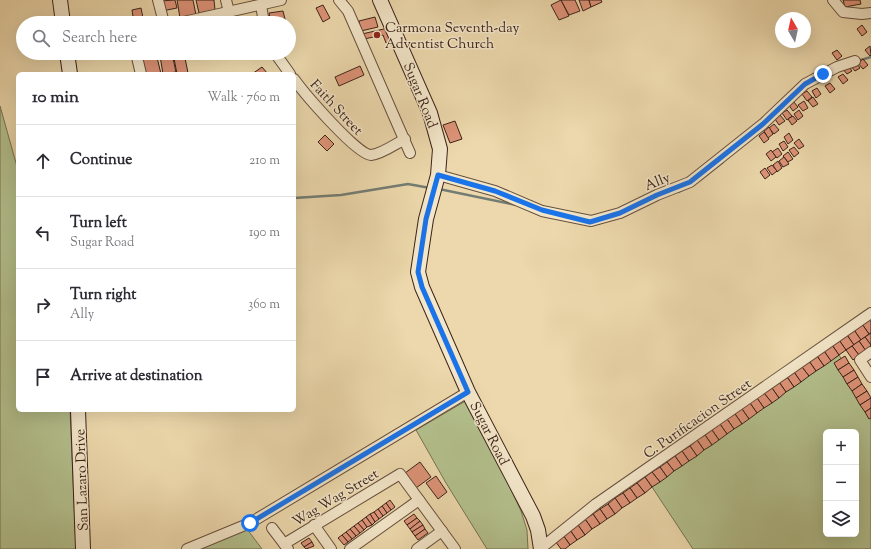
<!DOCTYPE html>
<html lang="en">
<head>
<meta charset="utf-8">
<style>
  body { margin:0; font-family:"Sorts Mill Goudy",serif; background:#f7f7f7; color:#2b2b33 }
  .controls { position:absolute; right:12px; bottom:12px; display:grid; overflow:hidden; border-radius:6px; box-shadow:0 4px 16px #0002 }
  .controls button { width:36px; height:36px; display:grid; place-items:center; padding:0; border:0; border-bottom:1px solid #e1e1e2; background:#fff; color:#2b2b33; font:20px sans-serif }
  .compass { position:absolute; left:775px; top:12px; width:36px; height:36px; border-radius:50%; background:#fff; box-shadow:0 4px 16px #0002; rotate:351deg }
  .stop { position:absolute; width:12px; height:12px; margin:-9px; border:3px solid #1a73e8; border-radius:50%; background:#fff }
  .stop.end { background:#1a73e8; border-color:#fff; box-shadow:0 1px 4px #0008 }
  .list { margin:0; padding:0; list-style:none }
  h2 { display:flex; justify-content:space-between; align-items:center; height:52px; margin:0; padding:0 16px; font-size:17px }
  h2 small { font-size:13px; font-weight:400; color:#7c7c81 }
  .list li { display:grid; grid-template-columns:26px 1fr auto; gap:12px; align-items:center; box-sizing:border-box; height:72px; padding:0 16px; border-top:1px solid #e1e1e2 }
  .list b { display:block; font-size:15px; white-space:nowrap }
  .list p { margin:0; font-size:13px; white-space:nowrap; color:#7c7c81 }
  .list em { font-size:13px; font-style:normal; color:#7c7c81 }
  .icon { flex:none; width:22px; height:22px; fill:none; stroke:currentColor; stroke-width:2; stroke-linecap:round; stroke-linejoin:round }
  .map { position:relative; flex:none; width:871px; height:549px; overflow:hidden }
  .search { position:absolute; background:#fff; box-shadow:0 4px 16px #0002; left:16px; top:16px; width:280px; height:44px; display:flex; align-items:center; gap:10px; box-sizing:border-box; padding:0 14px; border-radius:22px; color:#7c7c81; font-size:15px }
  .panel { position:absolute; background:#fff; box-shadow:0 4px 16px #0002; left:16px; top:72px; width:280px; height:340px; border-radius:6px }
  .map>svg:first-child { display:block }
  .green { fill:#b3c08d; stroke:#787254; fill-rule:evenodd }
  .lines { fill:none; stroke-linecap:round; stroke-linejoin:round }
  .stream { stroke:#747d73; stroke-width:2.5 }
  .building { fill:#de9378; stroke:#3c231a }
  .street-casing { stroke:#68503e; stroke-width:12 }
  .secondary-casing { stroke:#3c231a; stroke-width:16 }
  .street { stroke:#f3e6c9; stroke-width:10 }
  .secondary { stroke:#f3e6c9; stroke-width:14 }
  .route { stroke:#1a73e8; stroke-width:5 }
  .poi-dot { fill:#8f2418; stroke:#f3e6c9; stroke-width:1.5 }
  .labels { text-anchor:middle; stroke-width:3; stroke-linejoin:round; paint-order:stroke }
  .poi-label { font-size:14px; fill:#3c231a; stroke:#f3e6c9; text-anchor:start }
  .street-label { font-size:14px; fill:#3c231a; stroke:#f3e6c9 }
</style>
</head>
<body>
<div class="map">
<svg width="871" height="549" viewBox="0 0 871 549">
  <rect width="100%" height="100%" fill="#ecd8ac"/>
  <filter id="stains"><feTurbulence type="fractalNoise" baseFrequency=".005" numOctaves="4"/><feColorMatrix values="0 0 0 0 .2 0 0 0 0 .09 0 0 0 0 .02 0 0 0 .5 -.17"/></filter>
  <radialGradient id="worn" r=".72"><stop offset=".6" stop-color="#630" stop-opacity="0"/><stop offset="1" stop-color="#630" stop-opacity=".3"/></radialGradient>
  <g class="green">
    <polygon points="0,106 18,170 18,410 70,410 76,549 0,549"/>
    <path d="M839,355L871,407V549H693L650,484ZM826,432H856V534H826Z"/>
    <polygon points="469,399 521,511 527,530 528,549 487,549 446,483 416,430"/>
    <polygon points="247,529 262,549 198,549"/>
  </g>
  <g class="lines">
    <g class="stream">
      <polyline points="858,61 871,57"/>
      <polyline points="700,180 723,162"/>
      <polyline points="439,189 516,205"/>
      <polyline points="678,192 689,187"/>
      <polyline points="294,198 341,195 408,184 430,188"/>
      <polyline points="593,225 603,222"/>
    </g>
  </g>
  <g class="building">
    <polygon points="175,0 177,8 162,11 160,1"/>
    <polygon points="177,0 193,0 196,15 180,18"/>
    <polygon points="196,0 214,0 215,10 199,13"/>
    <polygon points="561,0 569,16 559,20 551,5"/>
    <polygon points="561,0 575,0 580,11 569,15"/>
    <polygon points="579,0 589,0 591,7 583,11"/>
    <polygon points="589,0 601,0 602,2 591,7"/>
    <polygon points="843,0 860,0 861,4 845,7"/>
    <polygon points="323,5 330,18 323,22 316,8"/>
    <polygon points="141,8 144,23 134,23 132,10"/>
    <polygon points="283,11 286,23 271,23 269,13"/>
    <polygon points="375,17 378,27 361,31 359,21"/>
    <polygon points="862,25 867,32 862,36 857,29"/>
    <polygon points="388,28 394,41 386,43 383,35 364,39 362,34"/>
    <polygon points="870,46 871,55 870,56 865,50"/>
    <polygon points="837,50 842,56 837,60 832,53"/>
    <polygon points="141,53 156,53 161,74 145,74"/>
    <polygon points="173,53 184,53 188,73 177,74"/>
    <polygon points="225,53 238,53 239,56 226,58"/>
    <polygon points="172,54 176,72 163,74 160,56"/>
    <polygon points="863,59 868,65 863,69 858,63"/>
    <polygon points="855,61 860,68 855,71 850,65"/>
    <polygon points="847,64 852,71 847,74 842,68"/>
    <polygon points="360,66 364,75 339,86 335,77"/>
    <polygon points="262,67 268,74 252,74"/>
    <polygon points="843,74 848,80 843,84 838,77"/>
    <polygon points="830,83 835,89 830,93 825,86"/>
    <polygon points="817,88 821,94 816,98 812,91"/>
    <polygon points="807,91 812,97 807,101 802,94"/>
    <polygon points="813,97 818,104 813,107 808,101"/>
    <polygon points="793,101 798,107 793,111 788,104"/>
    <polygon points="804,101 808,108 803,111 798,105"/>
    <polygon points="787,110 792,116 787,120 782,113"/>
    <polygon points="799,110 803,116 798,120 794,114"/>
    <polygon points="780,115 785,121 779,125 775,119"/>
    <polygon points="793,116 797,121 792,125 788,119"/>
    <polygon points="455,121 462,139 450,143 443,125"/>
    <polygon points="774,124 779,130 774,134 769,128"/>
    <polygon points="769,127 773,134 768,138 764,131"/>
    <polygon points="764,132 769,139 764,143 759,136"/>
    <polygon points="789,133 793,140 788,144 784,137"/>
    <polygon points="325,135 334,144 327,151 318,142"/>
    <polygon points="799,139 804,146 799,149 794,143"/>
    <polygon points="784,141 788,147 783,151 779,144"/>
    <polygon points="794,147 799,153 794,157 789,150"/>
    <polygon points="778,148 782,154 777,158 772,152"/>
    <polygon points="771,150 776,157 771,161 766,154"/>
    <polygon points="788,152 793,159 788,162 783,156"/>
    <polygon points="784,157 789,164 783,167 779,161"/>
    <polygon points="778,161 782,168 777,172 773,165"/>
    <polygon points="772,165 777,171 772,175 767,168"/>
    <polygon points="765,168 770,175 765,179 760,172"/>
    <polygon points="869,319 871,322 871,333 869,334 862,324"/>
    <polygon points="862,324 869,334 861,340 854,330"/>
    <polygon points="854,330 861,340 854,345 847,335"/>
    <polygon points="871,333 871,345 865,337"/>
    <polygon points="847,335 854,345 846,350 839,340"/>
    <polygon points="865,337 871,345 866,351 859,341"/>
    <polygon points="839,340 846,350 839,355 832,345"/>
    <polygon points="859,341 866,351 859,355 852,346"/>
    <polygon points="832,345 839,355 831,361 824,351"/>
    <polygon points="852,346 859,355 853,360 846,350"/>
    <polygon points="824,351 831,361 824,366 817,356"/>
    <polygon points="817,356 824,366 816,371 809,361"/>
    <polygon points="845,356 849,363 838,370 834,363"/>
    <polygon points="809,361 816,371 809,376 802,367"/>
    <polygon points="849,363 854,370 843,377 838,370"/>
    <polygon points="802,367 809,376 801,382 794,372"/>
    <polygon points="854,370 858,377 847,384 843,377"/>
    <polygon points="794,372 801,382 794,387 787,377"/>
    <polygon points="787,377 794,387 786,392 779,382"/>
    <polygon points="858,377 862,384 852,391 847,384"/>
    <polygon points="779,382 786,392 779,398 772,388"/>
    <polygon points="862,384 867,391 856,398 852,391"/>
    <polygon points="772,388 779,398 772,403 764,393"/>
    <polygon points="867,391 871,398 860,405 856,398"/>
    <polygon points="764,393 772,403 764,408 757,398"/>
    <polygon points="757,398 764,408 757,413 750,403"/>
    <polygon points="871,398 871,408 865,412 860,405"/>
    <polygon points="750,403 757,413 749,419 742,409"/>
    <polygon points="871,408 871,418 869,419 865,412"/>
    <polygon points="742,409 749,419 742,424 735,414"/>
    <polygon points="735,414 742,424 734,429 727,419"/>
    <polygon points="727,419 734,429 727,434 720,424"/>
    <polygon points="720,424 727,434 719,440 712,430"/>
    <polygon points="712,430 719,440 712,445 705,435"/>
    <polygon points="705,435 712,445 704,450 697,440"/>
    <polygon points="697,440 704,450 697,456 690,446"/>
    <polygon points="690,446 697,456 689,461 682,451"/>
    <polygon points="682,451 689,461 682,466 675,456"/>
    <polygon points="675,456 682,466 674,471 667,462"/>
    <polygon points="420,462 431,477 416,488 405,473"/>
    <polygon points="667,462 674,471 667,477 660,467"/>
    <polygon points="660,467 667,477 660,482 652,472"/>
    <polygon points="652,472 660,482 652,487 645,477"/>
    <polygon points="436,476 447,492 438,499 426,483"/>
    <polygon points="645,477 652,487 645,493 637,483"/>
    <polygon points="637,483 645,493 637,498 630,488"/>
    <polygon points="630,488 637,498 630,503 623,493"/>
    <polygon points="623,493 630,503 622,508 615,498"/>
    <polygon points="615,498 622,508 615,514 608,504"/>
    <polygon points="390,500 395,507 391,510 386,503"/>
    <polygon points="386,503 391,510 387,513 382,506"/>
    <polygon points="608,504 615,514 607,519 600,509"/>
    <polygon points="382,506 387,513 383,516 378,509"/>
    <polygon points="378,509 383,516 379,519 374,512"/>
    <polygon points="600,509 607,519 600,524 593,514"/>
    <polygon points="374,512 379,519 375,522 370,514"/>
    <polygon points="370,514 375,522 372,525 366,517"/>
    <polygon points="414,514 417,518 407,525 404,521"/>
    <polygon points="593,514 600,524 592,529 585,519"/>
    <polygon points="366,517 372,525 367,527 362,520"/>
    <polygon points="417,518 420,521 410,529 407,525"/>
    <polygon points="585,519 592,529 585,535 578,525"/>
    <polygon points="362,520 367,527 364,530 358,523"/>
    <polygon points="420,521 423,525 412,532 410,529"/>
    <polygon points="358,523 364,530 360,533 354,526"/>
    <polygon points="423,525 425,529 415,536 412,532"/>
    <polygon points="578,525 585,535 577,540 570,530"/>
    <polygon points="354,526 360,533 356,536 350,529"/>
    <polygon points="350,529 356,536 352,539 346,532"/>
    <polygon points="425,529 428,533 418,540 415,536"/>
    <polygon points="570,530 577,540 570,545 563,535"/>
    <polygon points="346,532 352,539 348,542 342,535"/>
    <polygon points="342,535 348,542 344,545 338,538"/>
    <polygon points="563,535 570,545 565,549 561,549 555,541"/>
    <polygon points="309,538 312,542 304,547 301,543"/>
    <polygon points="312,542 314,546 306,549 304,547"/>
  </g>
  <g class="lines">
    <g class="street-casing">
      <g id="street">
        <polyline points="158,0 164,23"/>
        <polyline points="226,0 229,12"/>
        <polyline points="339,0 348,11 410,153"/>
        <polyline points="833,0 843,12 862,14 871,13"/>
        <polyline points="261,5 264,23"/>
        <polyline points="179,23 281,0"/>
        <polyline points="136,53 141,74"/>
        <polyline points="275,53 290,74"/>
        <path d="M294,79C304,93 357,155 371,155C382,154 395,144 405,139"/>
        <polyline points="438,175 495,191 542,211 591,221 620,213 657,195 690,182 763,124 805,84 837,67 855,61"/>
        <polyline points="871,352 860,360 871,377"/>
        <polyline points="314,525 331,549"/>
        <polyline points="272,528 288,549"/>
        <polyline points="284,544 400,474 455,549"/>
        <polyline points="187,549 250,523 468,392"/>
        <polyline points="350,549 419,500"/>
        <polyline points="417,549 442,531"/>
        <polyline points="540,549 596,504 871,313"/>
      </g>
    </g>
    <g class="secondary-casing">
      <g id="secondary">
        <polyline points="60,0 63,23"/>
        <polyline points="380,0 430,113 440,149 438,175 426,219 418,272 422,287 468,392 533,516 538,530 541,549"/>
        <polyline points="67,53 70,74"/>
        <polyline points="78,410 83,549"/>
      </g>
    </g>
    <use href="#street" class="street"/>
    <use href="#secondary" class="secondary"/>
  </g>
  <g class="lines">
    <polyline class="route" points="250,523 468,392 422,287 418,272 426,219 438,175 495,191 542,210 590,222 620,213 657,195 690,182 763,124 805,84 823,74"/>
  </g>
  <circle class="poi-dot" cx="377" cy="35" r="4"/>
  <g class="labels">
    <g class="poi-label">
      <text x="385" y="32">Carmona Seventh-day<tspan x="385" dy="16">Adventist Church</tspan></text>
    </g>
    <g class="street-label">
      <text transform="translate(421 95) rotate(68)" y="5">Sugar Road</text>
      <text transform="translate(337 107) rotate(47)" y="5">Faith Street</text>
      <text transform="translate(657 181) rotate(-22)" y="5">Ally</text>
      <text transform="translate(697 418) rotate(-35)" y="5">C. Purificacion Street</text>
      <text transform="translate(490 433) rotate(63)" y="5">Sugar Road</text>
      <text transform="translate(81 480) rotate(-92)" y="5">San Lazaro Drive</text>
      <text transform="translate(335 497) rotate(-31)" y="5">Wag Wag Street</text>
    </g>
  </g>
  <rect width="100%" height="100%" filter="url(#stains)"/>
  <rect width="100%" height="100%" fill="url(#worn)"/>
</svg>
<div class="controls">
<button>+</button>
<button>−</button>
<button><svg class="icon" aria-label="layers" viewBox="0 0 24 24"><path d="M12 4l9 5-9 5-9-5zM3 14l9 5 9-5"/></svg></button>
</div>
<svg class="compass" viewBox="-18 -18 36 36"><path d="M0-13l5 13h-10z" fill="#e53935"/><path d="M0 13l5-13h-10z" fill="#7c7c81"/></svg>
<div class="stop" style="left:250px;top:523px"></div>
<div class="stop end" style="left:823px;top:74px"></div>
<div class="search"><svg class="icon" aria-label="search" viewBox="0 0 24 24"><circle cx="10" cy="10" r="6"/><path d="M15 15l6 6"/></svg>Search here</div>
<section class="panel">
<h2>10 min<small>Walk · 760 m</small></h2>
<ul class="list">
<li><svg class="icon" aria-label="ahead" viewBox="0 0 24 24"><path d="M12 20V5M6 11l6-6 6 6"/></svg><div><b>Continue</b></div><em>210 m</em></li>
<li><svg class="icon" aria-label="left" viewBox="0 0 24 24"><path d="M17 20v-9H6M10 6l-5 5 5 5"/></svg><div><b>Turn left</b><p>Sugar Road</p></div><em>190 m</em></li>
<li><svg class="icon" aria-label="right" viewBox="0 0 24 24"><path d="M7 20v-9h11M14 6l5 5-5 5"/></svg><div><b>Turn right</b><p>Ally</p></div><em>360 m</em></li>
<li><svg class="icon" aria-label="arrive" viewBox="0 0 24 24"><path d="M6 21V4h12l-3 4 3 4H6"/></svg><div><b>Arrive at destination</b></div></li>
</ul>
</section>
</div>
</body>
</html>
